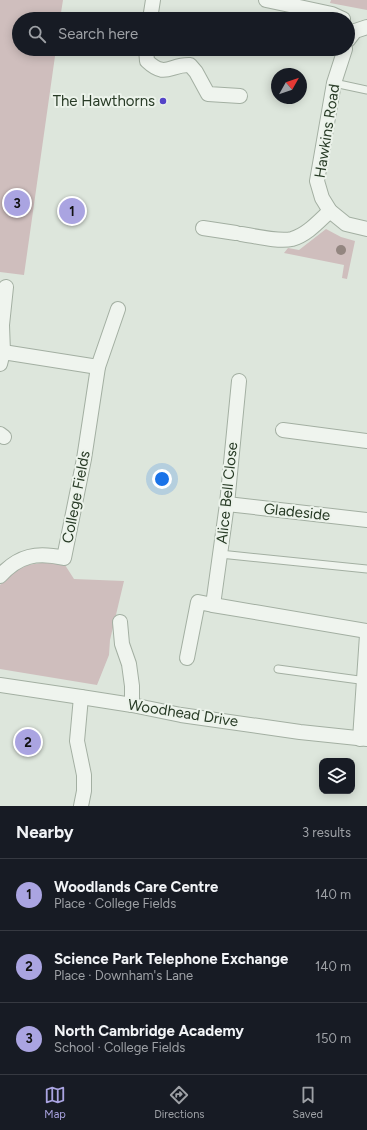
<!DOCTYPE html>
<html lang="en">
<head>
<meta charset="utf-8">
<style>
  body { margin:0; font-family:Figtree,sans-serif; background:#242831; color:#f1f3f6 }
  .controls { position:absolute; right:12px; bottom:12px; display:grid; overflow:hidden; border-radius:8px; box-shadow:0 2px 10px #0003 }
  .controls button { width:36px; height:36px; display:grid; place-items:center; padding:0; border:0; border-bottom:1px solid #363941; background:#171b24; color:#f1f3f6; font:20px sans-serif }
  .compass { position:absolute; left:271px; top:68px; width:36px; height:36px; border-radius:50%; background:#171b24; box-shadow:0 2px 10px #0003; rotate:50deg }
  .you { position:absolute; left:162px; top:479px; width:14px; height:14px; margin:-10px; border:3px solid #fff; border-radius:50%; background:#1a73e8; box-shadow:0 0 0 6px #1a73e833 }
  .badge { display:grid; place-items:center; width:26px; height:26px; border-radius:50%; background:#aaa4e1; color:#111; font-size:13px; font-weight:700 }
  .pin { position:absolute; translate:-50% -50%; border:2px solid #fff; box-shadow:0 1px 4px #0006 }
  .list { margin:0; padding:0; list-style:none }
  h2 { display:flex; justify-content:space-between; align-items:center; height:52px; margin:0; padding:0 16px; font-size:17px }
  h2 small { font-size:13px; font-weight:400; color:#9ea1a6 }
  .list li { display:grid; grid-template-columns:26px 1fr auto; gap:12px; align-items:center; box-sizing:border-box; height:72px; padding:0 16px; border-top:1px solid #363941 }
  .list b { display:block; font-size:15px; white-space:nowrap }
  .list p { margin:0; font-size:13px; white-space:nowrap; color:#9ea1a6 }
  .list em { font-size:13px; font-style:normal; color:#9ea1a6 }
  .icon { flex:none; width:22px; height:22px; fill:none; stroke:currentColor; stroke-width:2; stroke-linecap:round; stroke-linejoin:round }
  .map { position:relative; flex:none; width:367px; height:806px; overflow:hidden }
  .search { position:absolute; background:#171b24; box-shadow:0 2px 10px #0003; left:12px; right:12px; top:12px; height:44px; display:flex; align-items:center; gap:10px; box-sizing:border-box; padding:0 14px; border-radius:22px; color:#9ea1a6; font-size:15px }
  .sheet { height:268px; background:#171b24 }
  nav { display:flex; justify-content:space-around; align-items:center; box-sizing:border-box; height:56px; border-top:1px solid #363941; background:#171b24; font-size:11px; color:#9ea1a6 }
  nav a { display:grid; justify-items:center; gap:2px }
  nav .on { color:#aaa4e1 }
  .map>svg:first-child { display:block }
  .green { fill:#cfbebd }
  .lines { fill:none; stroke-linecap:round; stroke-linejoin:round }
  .lane-casing { stroke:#a3afa2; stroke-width:9 }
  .street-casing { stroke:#a3afa2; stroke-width:16 }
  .lane { stroke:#eff4ee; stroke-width:7 }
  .street { stroke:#eff4ee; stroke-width:14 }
  .tree { fill:#938680 }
  .poi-dot { fill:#5444c8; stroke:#ecf3eb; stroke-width:1.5 }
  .labels { text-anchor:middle; stroke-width:4; stroke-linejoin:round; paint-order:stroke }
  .poi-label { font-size:15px; fill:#283b26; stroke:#ecf3eb; text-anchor:end }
  .street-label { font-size:15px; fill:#283b26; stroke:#ecf3eb }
</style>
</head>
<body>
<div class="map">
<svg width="367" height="806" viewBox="0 0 367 806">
  <rect width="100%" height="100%" fill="#dde6dc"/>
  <g class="green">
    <polygon points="0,0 63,0 60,19 19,19 19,49 56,49 24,275 0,272"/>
    <polygon points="331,0 367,0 367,10 330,3"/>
    <polygon points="326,229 341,237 355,241 347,279 342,278 344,265 284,253 288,248 299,250"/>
    <polygon points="47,562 65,565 74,579 124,581 110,640 109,655 97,685 0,669 0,585 11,573 28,565"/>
  </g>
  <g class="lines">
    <g class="lane-casing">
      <g id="lane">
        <polyline points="334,83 367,90"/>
        <polyline points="220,554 367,569"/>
        <polyline points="278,669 367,681"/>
      </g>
    </g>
    <g class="street-casing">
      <g id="street">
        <polyline points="266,0 332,14 343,19"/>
        <polyline points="150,19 153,0"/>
        <polyline points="348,40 355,31 367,27"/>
        <path d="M146,49L147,61C166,79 170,64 190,65L196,72L208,94L240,96"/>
        <polyline points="345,49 334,83 317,181 322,198 330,211 346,224 367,229"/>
        <polyline points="203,228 236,233"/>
        <path d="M241,234C255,236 278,242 292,239C307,235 319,221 330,211"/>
        <polyline points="3,352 2,325 6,287"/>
        <polyline points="0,364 3,352 98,367"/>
        <polyline points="239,381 227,504 213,605 367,631"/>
        <polyline points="283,430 367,441"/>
        <polyline points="0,434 4,437"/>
        <polyline points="227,504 367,520"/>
        <path d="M0,576C19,555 37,552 64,558L84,459L98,367L118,309"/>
        <polyline points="120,622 122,644 129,664 132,686 132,705"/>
        <polyline points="187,658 198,602 213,605"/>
        <polyline points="0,685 81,697 132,705 181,715 300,732 367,739"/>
        <polyline points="360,739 367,635"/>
        <polyline points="81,806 84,791 84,775 77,741 81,697"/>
      </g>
    </g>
    <use href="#lane" class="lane"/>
    <use href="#street" class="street"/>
  </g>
  <circle class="tree" cx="341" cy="250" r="5"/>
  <circle class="poi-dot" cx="163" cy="101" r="4"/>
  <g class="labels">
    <g class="poi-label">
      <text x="155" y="106">The Hawthorns</text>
    </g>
    <g class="street-label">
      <text transform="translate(327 131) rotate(-81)" y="5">Hawkins Road</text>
      <text transform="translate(227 493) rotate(-84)" y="5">Alice Bell Close</text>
      <text transform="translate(76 497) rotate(-79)" y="5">College Fields</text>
      <text transform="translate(297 512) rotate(6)" y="5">Gladeside</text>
      <text transform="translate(183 713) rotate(9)" y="5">Woodhead Drive</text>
    </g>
  </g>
</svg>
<div class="controls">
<button><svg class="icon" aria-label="layers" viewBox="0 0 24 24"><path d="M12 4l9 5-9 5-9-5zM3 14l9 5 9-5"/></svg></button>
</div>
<svg class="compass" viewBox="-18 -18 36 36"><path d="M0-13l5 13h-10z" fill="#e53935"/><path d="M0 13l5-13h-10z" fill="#9ea1a6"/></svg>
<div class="you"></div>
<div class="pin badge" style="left:72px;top:211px">1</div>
<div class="pin badge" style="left:28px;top:742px">2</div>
<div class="pin badge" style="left:17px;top:203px">3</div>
<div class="search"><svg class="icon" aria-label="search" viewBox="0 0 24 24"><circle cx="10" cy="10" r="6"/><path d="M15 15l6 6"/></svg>Search here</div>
</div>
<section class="sheet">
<h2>Nearby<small>3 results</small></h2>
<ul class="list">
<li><span class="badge">1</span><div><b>Woodlands Care Centre</b><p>Place · College Fields</p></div><em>140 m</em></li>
<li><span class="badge">2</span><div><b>Science Park Telephone Exchange</b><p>Place · Downham's Lane</p></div><em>140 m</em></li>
<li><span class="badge">3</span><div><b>North Cambridge Academy</b><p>School · College Fields</p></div><em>150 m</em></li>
</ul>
</section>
<nav>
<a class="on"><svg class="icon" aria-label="map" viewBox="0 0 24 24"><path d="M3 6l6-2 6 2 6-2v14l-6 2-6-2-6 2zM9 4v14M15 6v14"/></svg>Map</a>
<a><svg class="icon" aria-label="directions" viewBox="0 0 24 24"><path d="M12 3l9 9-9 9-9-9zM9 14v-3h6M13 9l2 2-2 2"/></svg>Directions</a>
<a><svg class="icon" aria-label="saved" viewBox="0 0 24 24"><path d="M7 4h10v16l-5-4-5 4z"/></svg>Saved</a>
</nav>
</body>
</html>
